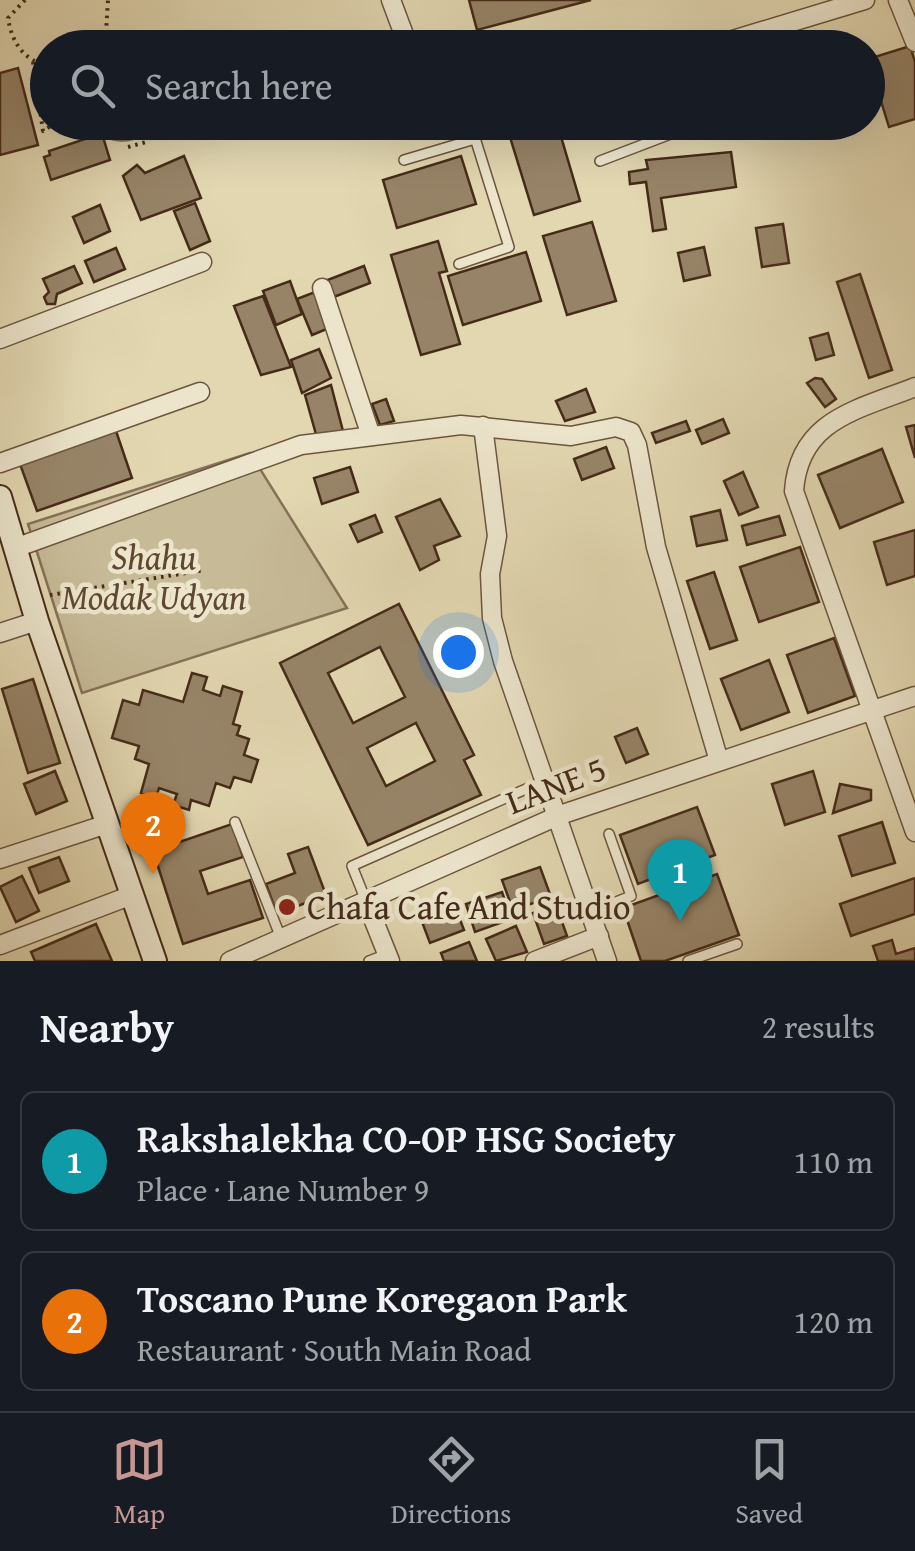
<!DOCTYPE html>
<html lang="en">
<head>
<meta charset="utf-8">
<style>
  body { margin:0; font-family:"Gentium Book Plus",serif; background:#242831; color:#f1f3f6 }
  .you { position:absolute; left:458px; top:652px; width:35px; height:35px; margin:-25px; border:8px solid #fff; border-radius:50%; background:#1a73e8; box-shadow:0 0 0 15px #1a73e833 }
  .badge { display:grid; place-items:center; width:65px; height:65px; border-radius:50%; background:#c59692; color:#fff; font-size:32px; font-weight:700 }
  .pin { position:absolute; translate:-50% -82px; filter:drop-shadow(0 2px 5px #0008) }
  .pin::after { content:''; position:absolute; top:52px; width:35px; height:30px; background:inherit; clip-path:polygon(0 0,100% 0,50% 100%) }
  .list { margin:0; padding:0; list-style:none }
  h2 { display:flex; justify-content:space-between; align-items:center; height:130px; margin:0; padding:0 40px; font-size:42px }
  h2 small { font-size:32px; font-weight:400; color:#9ea1a6 }
  .list li { display:grid; grid-template-columns:65px 1fr auto; gap:30px; align-items:center; box-sizing:border-box; height:140px; margin:0 20px 20px; padding:0 20px; border:2px solid #363941; border-radius:15px }
  .list b { display:block; font-size:38px; white-space:nowrap }
  .list p { margin:0; font-size:32px; white-space:nowrap; color:#9ea1a6 }
  .list em { font-size:32px; font-style:normal; color:#9ea1a6 }
  .icon { flex:none; width:55px; height:55px; fill:none; stroke:currentColor; stroke-width:2; stroke-linecap:round; stroke-linejoin:round }
  .map { position:relative; flex:none; width:915px; height:961px; overflow:hidden }
  .search { position:absolute; background:#171b24; box-shadow:0 10px 40px #0002; left:30px; right:30px; top:30px; height:110px; display:flex; align-items:center; gap:25px; box-sizing:border-box; padding:0 35px; border-radius:55px; color:#9ea1a6; font-size:38px }
  .sheet { height:450px; background:#171b24 }
  nav { display:flex; justify-content:space-around; align-items:center; box-sizing:border-box; height:140px; border-top:2px solid #363941; background:#171b24; font-size:28px; color:#9ea1a6 }
  nav a { display:grid; justify-items:center; gap:5px }
  nav .on { color:#c59692 }
  .map>svg:first-child { display:block }
  .green { fill:#c7ba97; stroke:#867258; stroke-width:2.5 }
  .water { fill:#ad9d7d; stroke:#836f55; stroke-width:2.5 }
  .building { fill:#978468; stroke:#452b18; stroke-width:2.5; fill-rule:evenodd }
  .lines { fill:none; stroke-linecap:round; stroke-linejoin:round }
  .lane-casing { stroke:#6c563e; stroke-width:12 }
  .street-casing { stroke:#6c563e; stroke-width:21 }
  .secondary-casing { stroke:#452b18; stroke-width:26 }
  .path { stroke:#452b18; stroke-width:4; stroke-dasharray:2.5 5; stroke-linecap:butt }
  .lane { stroke:#ece5cc; stroke-width:9 }
  .street { stroke:#ece5cc; stroke-width:18 }
  .secondary { stroke:#ece5cc; stroke-width:22 }
  .poi-dot { fill:#8f2418; stroke:#ece5cc; stroke-width:4 }
  .labels { text-anchor:middle; stroke-width:9; stroke-linejoin:round; paint-order:stroke }
  .park-label { font-size:35px; font-style:italic; fill:#5f4831; stroke:#ece5cc }
  .street-label { font-size:35px; fill:#452b18; stroke:#ece5cc }
  .poi-label { font-size:35px; fill:#452b18; stroke:#ece5cc; text-anchor:start }
</style>
</head>
<body>
<div class="map">
<svg width="915" height="961" viewBox="0 0 915 961">
  <rect width="100%" height="100%" fill="#e2d7b1"/>
  <filter id="stains"><feTurbulence type="fractalNoise" baseFrequency=".002" numOctaves="4"/><feColorMatrix values="0 0 0 0 .2 0 0 0 0 .09 0 0 0 0 .02 0 0 0 .5 -.17"/></filter>
  <radialGradient id="worn" r=".72"><stop offset=".6" stop-color="#630" stop-opacity="0"/><stop offset="1" stop-color="#630" stop-opacity=".3"/></radialGradient>
  <polygon class="green" points="250,453 347,608 82,693 28,524"/>
  <path class="water" d="M89,123H156C137,146 109,147 89,123Z"/>
  <g class="building">
    <polygon points="469,0 591,0 477,30"/>
    <polygon points="910,46 915,62 915,119 889,127 868,59"/>
    <polygon points="18,68 38,145 0,155 0,73"/>
    <polygon points="557,123 580,201 534,215 510,137"/>
    <polygon points="94,136 103,137 110,160 51,180 44,157 50,155 49,151"/>
    <polygon points="731,152 736,187 661,198 666,229 653,231 646,182 630,184 629,172 648,169 646,160"/>
    <polygon points="184,156 201,198 141,220 123,176 137,165 145,173"/>
    <polygon points="461,156 476,204 397,228 383,180"/>
    <polygon points="195,203 210,241 190,250 174,211"/>
    <polygon points="100,205 110,231 84,243 73,217"/>
    <polygon points="592,222 616,301 567,315 543,236"/>
    <polygon points="783,224 789,263 762,267 756,228"/>
    <polygon points="438,241 447,271 439,273 460,344 421,355 391,255"/>
    <polygon points="704,247 710,275 684,281 678,253"/>
    <polygon points="116,248 125,269 94,282 85,261"/>
    <polygon points="526,252 541,301 463,325 448,276"/>
    <polygon points="74,266 82,283 57,294 55,304 47,304 44,297 49,292 43,279"/>
    <polygon points="364,266 370,283 331,298 325,281"/>
    <polygon points="860,274 892,370 869,378 837,282"/>
    <polygon points="290,281 302,314 276,325 263,291"/>
    <polygon points="320,290 334,326 312,335 297,299"/>
    <polygon points="263,296 291,367 261,375 234,306"/>
    <polygon points="828,333 834,355 816,360 810,338"/>
    <polygon points="319,349 331,378 302,393 291,360"/>
    <polygon points="815,378 822,379 836,399 825,407 807,383"/>
    <polygon points="331,385 344,435 317,438 305,395"/>
    <polygon points="586,389 595,412 565,421 556,401"/>
    <polygon points="386,399 394,421 380,425 372,404"/>
    <polygon points="723,419 729,433 702,444 696,430"/>
    <polygon points="686,421 690,431 656,443 652,433"/>
    <polygon points="915,425 915,458 906,427"/>
    <polygon points="116,431 132,478 37,511 20,464"/>
    <polygon points="606,447 614,468 582,480 574,459"/>
    <polygon points="882,449 903,502 840,528 818,475"/>
    <polygon points="350,467 358,492 322,504 314,478"/>
    <polygon points="743,472 758,507 739,515 724,481"/>
    <polygon points="440,499 460,536 434,546 439,560 420,570 396,517"/>
    <polygon points="720,510 727,540 697,546 691,517"/>
    <polygon points="375,515 382,532 358,542 350,525"/>
    <polygon points="779,516 785,535 747,545 742,526"/>
    <polygon points="915,530 915,576 887,585 874,542"/>
    <polygon points="800,547 819,602 759,622 740,567"/>
    <polygon points="714,572 737,640 710,649 687,581"/>
    <path d="M399,604L474,755L464,760L481,795L368,845L280,663ZM380,647L405,697L353,723L328,673ZM416,723L435,761L386,786L367,748Z"/>
    <polygon points="834,638 855,696 808,713 787,655"/>
    <polygon points="769,660 789,712 741,730 721,679"/>
    <polygon points="192,673 207,677 203,690 220,696 223,686 242,692 233,724 240,726 237,735 249,739 244,755 258,760 251,782 234,777 230,788 216,783 209,806 191,800 189,810 173,805 177,794 159,788 156,798 141,793 149,764 135,759 139,746 112,738 123,700 139,705 143,690 183,702"/>
    <polygon points="33,679 60,763 28,773 2,689"/>
    <polygon points="637,728 648,754 626,763 615,737"/>
    <polygon points="55,771 67,801 36,814 24,784"/>
    <polygon points="813,771 825,812 785,825 772,784"/>
    <polygon points="840,784 871,790 871,800 833,813"/>
    <polygon points="697,807 715,855 638,884 620,835"/>
    <polygon points="882,822 895,863 852,876 839,836"/>
    <polygon points="232,824 243,857 200,871 208,894 250,880 263,918 183,944 153,851"/>
    <polygon points="308,847 326,895 277,914 266,884 295,873 288,854"/>
    <polygon points="59,857 69,881 39,893 29,868"/>
    <polygon points="540,867 551,897 513,910 502,880"/>
    <polygon points="717,874 739,935 665,961 641,961 623,908"/>
    <polygon points="22,876 39,911 16,922 0,887"/>
    <polygon points="915,878 915,914 851,936 840,904"/>
    <polygon points="502,892 511,919 475,932 466,904"/>
    <polygon points="453,901 464,930 430,943 419,914"/>
    <polygon points="556,905 567,936 544,944 533,913"/>
    <polygon points="96,924 112,961 35,961 31,952"/>
    <polygon points="516,926 527,952 496,961 486,939"/>
    <polygon points="892,940 896,954 915,948 915,961 878,961 873,946"/>
    <polygon points="469,942 477,961 444,961 441,953"/>
  </g>
  <g class="lines">
    <g class="lane-casing">
      <g id="lane">
        <polyline points="404,160 475,139"/>
        <polyline points="600,161 702,122"/>
        <polyline points="459,264 509,247 470,122"/>
        <polyline points="235,822 281,938"/>
        <polyline points="366,901 352,866 544,781"/>
        <polyline points="591,912 631,896 609,834"/>
        <polyline points="369,961 387,954"/>
        <polyline points="688,961 737,944"/>
      </g>
    </g>
    <g class="street-casing">
      <g id="street">
        <polyline points="391,0 409,48"/>
        <polyline points="898,0 915,42"/>
        <polyline points="706,48 865,0"/>
        <polyline points="322,288 371,436"/>
        <polyline points="0,339 202,262"/>
        <path d="M915,387C858,410 799,419 794,491L915,832"/>
        <polyline points="483,426 497,536 490,574 492,618 503,661 607,961"/>
        <polyline points="0,463 200,392"/>
        <polyline points="15,548 301,445 461,425 571,436 616,427 631,432 637,445 656,547 719,761"/>
        <polyline points="0,633 37,621"/>
        <polyline points="0,859 107,824"/>
        <polyline points="366,901 390,961"/>
        <polyline points="0,945 132,895"/>
        <polyline points="230,961 560,815 915,696"/>
        <polyline points="535,961 599,936"/>
      </g>
    </g>
    <g class="secondary-casing">
      <polyline id="secondary" points="0,497 37,621 155,961"/>
    </g>
    <g class="path">
      <path d="M25,0L8,18C12,43 23,59 48,67"/>
      <polyline points="105,48 108,0"/>
      <polyline points="33,62 43,131 57,122"/>
      <polyline points="128,147 146,142 164,122"/>
      <polyline points="50,595 205,570"/>
    </g>
    <use href="#lane" class="lane"/>
    <use href="#street" class="street"/>
    <use href="#secondary" class="secondary"/>
  </g>
  <circle class="poi-dot" cx="287" cy="907" r="10"/>
  <g class="labels">
    <g class="park-label">
      <text x="154" y="569">Shahu<tspan x="154" dy="40">Modak Udyan</tspan></text>
    </g>
    <g class="street-label">
      <text transform="translate(556 785) rotate(-21)" y="12">LANE 5</text>
    </g>
    <g class="poi-label">
      <text x="307" y="919">Chafa Cafe And Studio</text>
    </g>
  </g>
  <rect width="100%" height="100%" filter="url(#stains)"/>
  <rect width="100%" height="100%" fill="url(#worn)"/>
</svg>
<div class="you"></div>
<div class="pin badge" style="left:680px;top:921px;background:#0f9aa8">1</div>
<div class="pin badge" style="left:153px;top:874px;background:#e8710a">2</div>
<div class="search"><svg class="icon" aria-label="search" viewBox="0 0 24 24"><circle cx="10" cy="10" r="6"/><path d="M15 15l6 6"/></svg>Search here</div>
</div>
<section class="sheet">
<h2>Nearby<small>2 results</small></h2>
<ul class="list">
<li><span class="badge" style="background:#0f9aa8">1</span><div><b>Rakshalekha CO-OP HSG Society</b><p>Place · Lane Number 9</p></div><em>110 m</em></li>
<li><span class="badge" style="background:#e8710a">2</span><div><b>Toscano Pune Koregaon Park</b><p>Restaurant · South Main Road</p></div><em>120 m</em></li>
</ul>
</section>
<nav>
<a class="on"><svg class="icon" aria-label="map" viewBox="0 0 24 24"><path d="M3 6l6-2 6 2 6-2v14l-6 2-6-2-6 2zM9 4v14M15 6v14"/></svg>Map</a>
<a><svg class="icon" aria-label="directions" viewBox="0 0 24 24"><path d="M12 3l9 9-9 9-9-9zM9 14v-3h6M13 9l2 2-2 2"/></svg>Directions</a>
<a><svg class="icon" aria-label="saved" viewBox="0 0 24 24"><path d="M7 4h10v16l-5-4-5 4z"/></svg>Saved</a>
</nav>
</body>
</html>
